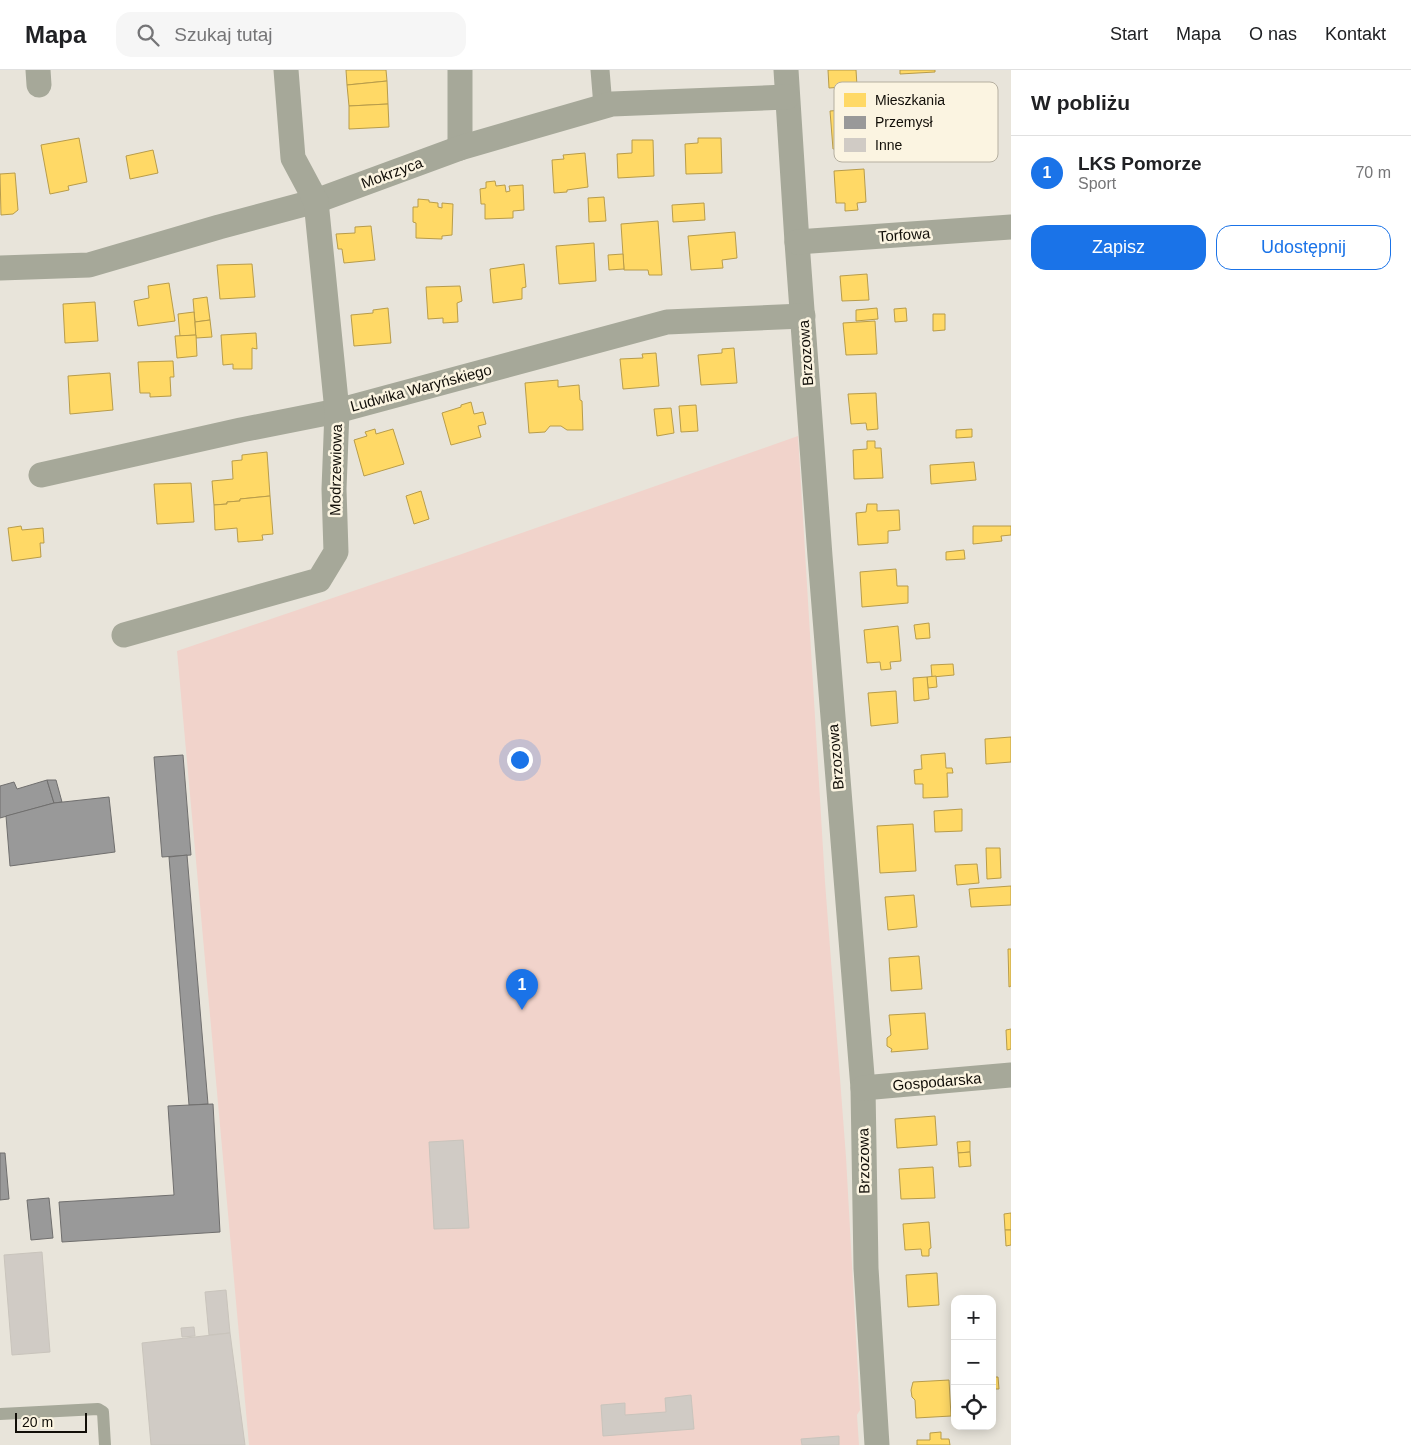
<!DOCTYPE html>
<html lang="pl">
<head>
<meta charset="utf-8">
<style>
  body { margin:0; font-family:Helvetica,sans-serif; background:#f6f6f6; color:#202124 }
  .controls { position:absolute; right:15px; bottom:15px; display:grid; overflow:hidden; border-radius:10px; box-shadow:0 2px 12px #0003 }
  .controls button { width:45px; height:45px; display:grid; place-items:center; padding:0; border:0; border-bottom:1px solid #e0e0e0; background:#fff; color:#202124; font:25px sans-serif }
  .scale { position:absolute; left:15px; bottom:12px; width:72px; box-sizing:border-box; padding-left:5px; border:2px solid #110e08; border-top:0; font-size:14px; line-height:18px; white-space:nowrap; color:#110e08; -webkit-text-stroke:4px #fbf4e1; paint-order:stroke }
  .you { position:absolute; left:519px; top:689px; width:18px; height:18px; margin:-12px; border:4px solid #fff; border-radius:50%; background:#1a73e8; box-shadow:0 0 0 8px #1a73e833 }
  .badge { display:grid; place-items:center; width:32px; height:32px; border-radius:50%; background:#1a73e8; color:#fff; font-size:16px; font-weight:700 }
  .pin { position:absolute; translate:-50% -41px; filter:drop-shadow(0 1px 2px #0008) }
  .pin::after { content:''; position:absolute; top:26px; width:18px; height:15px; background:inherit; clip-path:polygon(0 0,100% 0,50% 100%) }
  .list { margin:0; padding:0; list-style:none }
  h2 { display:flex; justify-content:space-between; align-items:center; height:65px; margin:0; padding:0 20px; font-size:21px }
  h2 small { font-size:16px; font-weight:400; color:#757577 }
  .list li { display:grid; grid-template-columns:32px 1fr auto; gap:15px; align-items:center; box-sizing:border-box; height:75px; padding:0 20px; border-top:1px solid #e0e0e0 }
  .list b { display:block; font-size:19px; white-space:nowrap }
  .list p { margin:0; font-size:16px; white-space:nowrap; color:#757577 }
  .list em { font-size:16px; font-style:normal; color:#757577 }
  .actions { display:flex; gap:10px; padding:15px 20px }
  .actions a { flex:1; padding:11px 0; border:1px solid #1a73e8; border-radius:15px; text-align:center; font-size:18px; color:#1a73e8 }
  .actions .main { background:#1a73e8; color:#fff }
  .icon { flex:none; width:28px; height:28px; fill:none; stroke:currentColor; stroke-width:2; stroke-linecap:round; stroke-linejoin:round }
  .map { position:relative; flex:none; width:1011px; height:1375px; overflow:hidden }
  header { display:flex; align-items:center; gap:30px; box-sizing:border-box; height:70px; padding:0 25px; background:#fff; border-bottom:1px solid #e0e0e0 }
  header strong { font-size:24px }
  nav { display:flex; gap:28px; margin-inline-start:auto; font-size:18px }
  .search { width:350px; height:45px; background:#f6f6f6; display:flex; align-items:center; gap:12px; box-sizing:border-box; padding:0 18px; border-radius:15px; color:#757577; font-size:19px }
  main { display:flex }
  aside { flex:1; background:#fff }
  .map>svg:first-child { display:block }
  .green { fill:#f1d3cb }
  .homes { fill:#ffd966; stroke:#b89c4a }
  .industry { fill:#999; stroke:#706f6e }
  .building { fill:#d0cbc5; stroke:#c9c4bc }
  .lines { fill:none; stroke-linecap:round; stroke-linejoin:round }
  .service { stroke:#a6a899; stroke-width:12 }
  .pedestrian { stroke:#a6a899; stroke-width:19 }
  .minor { stroke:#a6a899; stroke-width:25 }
  .labels { text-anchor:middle; stroke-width:5; stroke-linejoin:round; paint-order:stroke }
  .street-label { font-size:15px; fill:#110e08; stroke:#fbf4e1 }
  .key { fill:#fbf4e1; stroke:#b5afa0; stroke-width:1 }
  .key-label { font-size:14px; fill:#110e08 }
</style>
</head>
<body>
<header>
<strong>Mapa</strong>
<div class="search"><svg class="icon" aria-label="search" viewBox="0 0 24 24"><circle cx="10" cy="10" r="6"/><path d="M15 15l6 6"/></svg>Szukaj tutaj</div>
<nav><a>Start</a><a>Mapa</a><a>O nas</a><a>Kontakt</a></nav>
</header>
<main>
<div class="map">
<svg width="1011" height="1375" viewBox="0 0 1011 1375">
  <rect width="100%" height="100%" fill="#e8e4da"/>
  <polygon class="green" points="798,366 825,812 846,1087 860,1340 857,1345 859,1375 249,1375 177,581 459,485"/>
  <g class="homes">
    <polygon points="346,0 386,0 387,11 347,15"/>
    <polygon points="828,0 856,0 857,16 829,18"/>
    <polygon points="900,0 935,0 935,2 900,4"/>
    <polygon points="387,11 388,34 349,36 347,15"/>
    <polygon points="388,34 389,57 349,59 349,36"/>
    <polygon points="867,38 870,77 833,79 830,41"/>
    <polygon points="79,68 87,112 68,116 69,120 50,124 41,75"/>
    <polygon points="698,68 721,68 722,103 686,104 685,74 698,73"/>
    <polygon points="632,70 653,70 654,106 618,108 617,84 632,83"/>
    <polygon points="153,80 158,103 130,109 126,86"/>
    <polygon points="585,83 588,117 567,120 567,122 554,123 552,90 564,89 563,85"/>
    <polygon points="864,99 866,132 857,133 858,140 845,141 845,133 836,133 834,101"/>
    <polygon points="15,103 18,140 13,144 1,145 0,104"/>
    <polygon points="495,111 496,116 505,115 506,122 510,121 509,116 523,115 524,140 513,141 513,148 485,149 485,134 481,134 480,119 486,118 486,112"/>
    <polygon points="604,127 606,151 589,152 588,128"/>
    <polygon points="418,129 429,130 429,132 438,133 438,137 442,138 442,133 453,134 452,165 442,166 442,169 416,168 416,153 413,152 413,137 418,137"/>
    <polygon points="704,133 705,150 673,152 672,135"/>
    <polygon points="658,151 662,205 649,205 648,200 624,200 621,154"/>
    <polygon points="371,156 375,190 344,193 342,179 338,179 336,164 355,163 355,157"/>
    <polygon points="735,162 737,188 722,190 723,198 691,200 688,166"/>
    <polygon points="594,173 596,211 559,214 556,176"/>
    <polygon points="623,184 624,199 609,200 608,185"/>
    <polygon points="252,194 255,227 220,229 217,195"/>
    <polygon points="524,194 526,217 522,218 522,229 493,233 490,199"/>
    <polygon points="867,204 869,230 842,231 840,206"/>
    <polygon points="169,213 175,251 138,256 134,231 149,228 148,216"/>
    <polygon points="460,216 462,231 457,233 458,252 443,253 443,248 428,249 426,217"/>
    <polygon points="207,227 210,250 195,252 193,229"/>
    <polygon points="95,232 98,271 65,273 63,234"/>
    <polygon points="388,238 391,273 354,276 351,245 373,243 373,240"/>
    <polygon points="877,238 878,249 856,251 856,240"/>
    <polygon points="906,238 907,251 895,252 894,239"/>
    <polygon points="194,242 196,265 180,266 178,244"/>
    <polygon points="933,244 945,244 945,260 933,261"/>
    <polygon points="210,250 212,267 196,268 195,252"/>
    <polygon points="875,251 877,284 846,285 843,253"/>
    <polygon points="256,263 257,279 252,278 252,299 233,299 233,294 223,295 221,265"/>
    <polygon points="196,265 197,286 177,288 175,266"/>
    <polygon points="734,278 737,313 701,315 698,285 722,283 722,279"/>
    <polygon points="656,283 659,316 623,319 620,289 643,288 642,284"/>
    <polygon points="173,291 174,307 170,307 171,326 150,327 150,323 140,323 138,292"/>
    <polygon points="110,303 113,340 70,344 68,306"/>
    <polygon points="558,310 558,317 579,315 580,330 582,331 583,360 567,360 561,356 550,356 545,362 529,363 525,313"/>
    <polygon points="876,323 878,359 867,360 866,353 851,354 848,324"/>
    <polygon points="471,332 474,344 483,342 486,354 478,356 481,367 451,375 442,343 461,337 461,335"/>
    <polygon points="696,335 698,361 681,362 679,336"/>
    <polygon points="671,338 674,363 657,366 654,339"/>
    <polygon points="375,359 376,364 393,359 404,394 364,406 354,370 367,366 365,362"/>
    <polygon points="972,359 972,367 956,368 956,360"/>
    <polygon points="867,371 875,371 875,378 881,378 883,408 854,409 853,380 867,379"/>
    <polygon points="267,382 270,426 240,429 240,431 227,432 227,434 214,435 212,411 233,409 232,391 242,390 242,385"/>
    <polygon points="974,392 976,410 931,414 930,395"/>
    <polygon points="191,413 194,452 157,454 154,414"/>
    <polygon points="421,421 429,449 414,454 406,426"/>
    <polygon points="270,426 273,464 262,465 263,470 238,472 237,458 215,460 214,435 227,434 227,432 240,431 240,429"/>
    <polygon points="867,434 877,434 877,441 899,440 900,460 888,461 888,473 858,475 856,443 866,442"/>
    <polygon points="21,456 22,460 43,458 44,473 40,473 41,487 12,491 8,458"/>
    <polygon points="973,456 1011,456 1011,465 1001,466 1002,471 973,474"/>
    <polygon points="964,480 965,489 946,490 946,482"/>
    <polygon points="896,499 897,516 908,516 908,533 862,537 860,502"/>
    <polygon points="929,553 930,568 916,569 914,555"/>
    <polygon points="898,556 901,591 890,592 891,599 881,600 880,592 867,593 864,560"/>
    <polygon points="953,594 954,605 932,607 931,595"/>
    <polygon points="936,606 937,617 928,618 927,607"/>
    <polygon points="927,607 929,629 914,631 913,608"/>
    <polygon points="896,621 898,653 871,656 868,623"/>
    <polygon points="1011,667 1011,692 986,694 985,669"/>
    <polygon points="945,683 946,698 952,698 953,703 947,703 948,727 923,728 923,714 915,714 914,700 922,699 921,685"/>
    <polygon points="962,739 962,761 935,762 934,741"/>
    <polygon points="913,754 916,801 880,803 877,756"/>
    <polygon points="986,778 1000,778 1001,808 987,809"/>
    <polygon points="977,794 979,813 957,815 955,795"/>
    <polygon points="1011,816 1011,835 971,837 969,819"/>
    <polygon points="914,825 917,857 888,860 885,827"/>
    <polygon points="1008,879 1011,879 1011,916 1009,917"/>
    <polygon points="919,886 922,919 891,921 889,888"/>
    <polygon points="925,943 928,979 891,982 892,979 887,976 887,968 891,965 889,945"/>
    <polygon points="1011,959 1011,979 1007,980 1006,960"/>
    <polygon points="935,1046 937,1075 897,1078 895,1049"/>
    <polygon points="970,1071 970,1082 958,1083 957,1072"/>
    <polygon points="970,1082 971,1096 959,1097 958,1083"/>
    <polygon points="933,1097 935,1128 901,1129 899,1099"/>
    <polygon points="1011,1143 1011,1160 1005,1160 1004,1144"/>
    <polygon points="929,1152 931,1178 929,1179 929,1186 922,1186 921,1179 905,1180 903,1154"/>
    <polygon points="1005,1160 1011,1160 1011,1175 1006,1176"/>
    <polygon points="937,1203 939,1235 908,1237 906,1205"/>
    <polygon points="992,1307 998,1307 999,1319 992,1319"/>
    <polygon points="949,1310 951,1346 916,1348 915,1330 912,1327 911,1320 913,1312"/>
    <polygon points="941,1362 941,1369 949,1369 950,1375 917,1375 917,1370 930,1370 930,1363"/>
  </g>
  <g class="industry">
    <polygon points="183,685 191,785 162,787 154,687"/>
    <polygon points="47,710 54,733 0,748 0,716 14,712 17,719"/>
    <polygon points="47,710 56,710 62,732 54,733"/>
    <polygon points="109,727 115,782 10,796 6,746 54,733"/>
    <polygon points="187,785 208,1034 189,1035 169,787"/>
    <polygon points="213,1034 220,1162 62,1172 59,1132 174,1125 168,1036"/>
    <polygon points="0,1083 5,1083 9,1129 0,1130"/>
    <polygon points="49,1128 53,1168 31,1170 27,1130"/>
  </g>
  <g class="building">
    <polygon points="463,1070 469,1158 434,1159 429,1072"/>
    <polygon points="42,1182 50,1282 12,1285 4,1185"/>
    <polygon points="226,1220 230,1263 209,1265 205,1222"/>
    <polygon points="194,1257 195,1266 182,1267 181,1258"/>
    <polygon points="230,1263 245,1375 151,1375 142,1273"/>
    <polygon points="691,1325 694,1359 603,1366 601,1335 625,1333 625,1345 666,1342 665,1328"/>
    <polygon points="839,1366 839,1375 802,1375 801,1369"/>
  </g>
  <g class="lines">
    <polyline class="service" points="0,1344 98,1339 103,1342 105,1375"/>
    <polyline class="pedestrian" points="600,0 603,36"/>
    <g class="minor">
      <polyline points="38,0 39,15"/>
      <polyline points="786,0 797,172 820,486 863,1018 866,1198 877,1375"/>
      <polyline points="460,78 460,0"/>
      <polyline points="797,172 1011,157"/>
      <polyline points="0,198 89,195 219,157 316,131 460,78 612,34 787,27"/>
      <polyline points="41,405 241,360 337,341 667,252 803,246"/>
      <polyline points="124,565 319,510 336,482 334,419 337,341 316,131 293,88 286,0"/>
      <polyline points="863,1018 1011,1005"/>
    </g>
  </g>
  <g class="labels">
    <g class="street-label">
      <text transform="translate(392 103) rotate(-20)" y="5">Mokrzyca</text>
      <text transform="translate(904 165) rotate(-4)" y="5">Torfowa</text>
      <text transform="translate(806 283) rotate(-94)" y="5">Brzozowa</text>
      <text transform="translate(421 318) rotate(-15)" y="5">Ludwika Waryńskiego</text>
      <text transform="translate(336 400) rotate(-89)" y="5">Modrzewiowa</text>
      <text transform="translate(836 687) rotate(-95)" y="5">Brzozowa</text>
      <text transform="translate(937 1012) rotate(-5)" y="5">Gospodarska</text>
      <text transform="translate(864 1091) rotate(-91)" y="5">Brzozowa</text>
    </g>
  </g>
  <rect x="834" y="12" width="164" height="80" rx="8" class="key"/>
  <rect x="844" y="23" width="22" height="14" fill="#ffd966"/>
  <rect x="844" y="46" width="22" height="13" fill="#999"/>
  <rect x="844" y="68" width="22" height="14" fill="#d0cbc5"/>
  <g class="key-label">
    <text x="875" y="35">Mieszkania</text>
    <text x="875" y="57">Przemysł</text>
    <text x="875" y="80">Inne</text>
  </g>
</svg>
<div class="controls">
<button>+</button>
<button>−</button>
<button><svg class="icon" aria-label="locate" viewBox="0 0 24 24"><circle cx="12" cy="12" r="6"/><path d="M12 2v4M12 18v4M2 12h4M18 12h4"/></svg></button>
</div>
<div class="scale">20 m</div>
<div class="you"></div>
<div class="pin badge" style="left:522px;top:940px">1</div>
</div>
<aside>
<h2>W pobliżu<small></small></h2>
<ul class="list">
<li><span class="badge">1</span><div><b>LKS Pomorze</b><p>Sport</p></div><em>70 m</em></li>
</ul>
<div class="actions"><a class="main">Zapisz</a><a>Udostępnij</a></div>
</aside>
</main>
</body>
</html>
